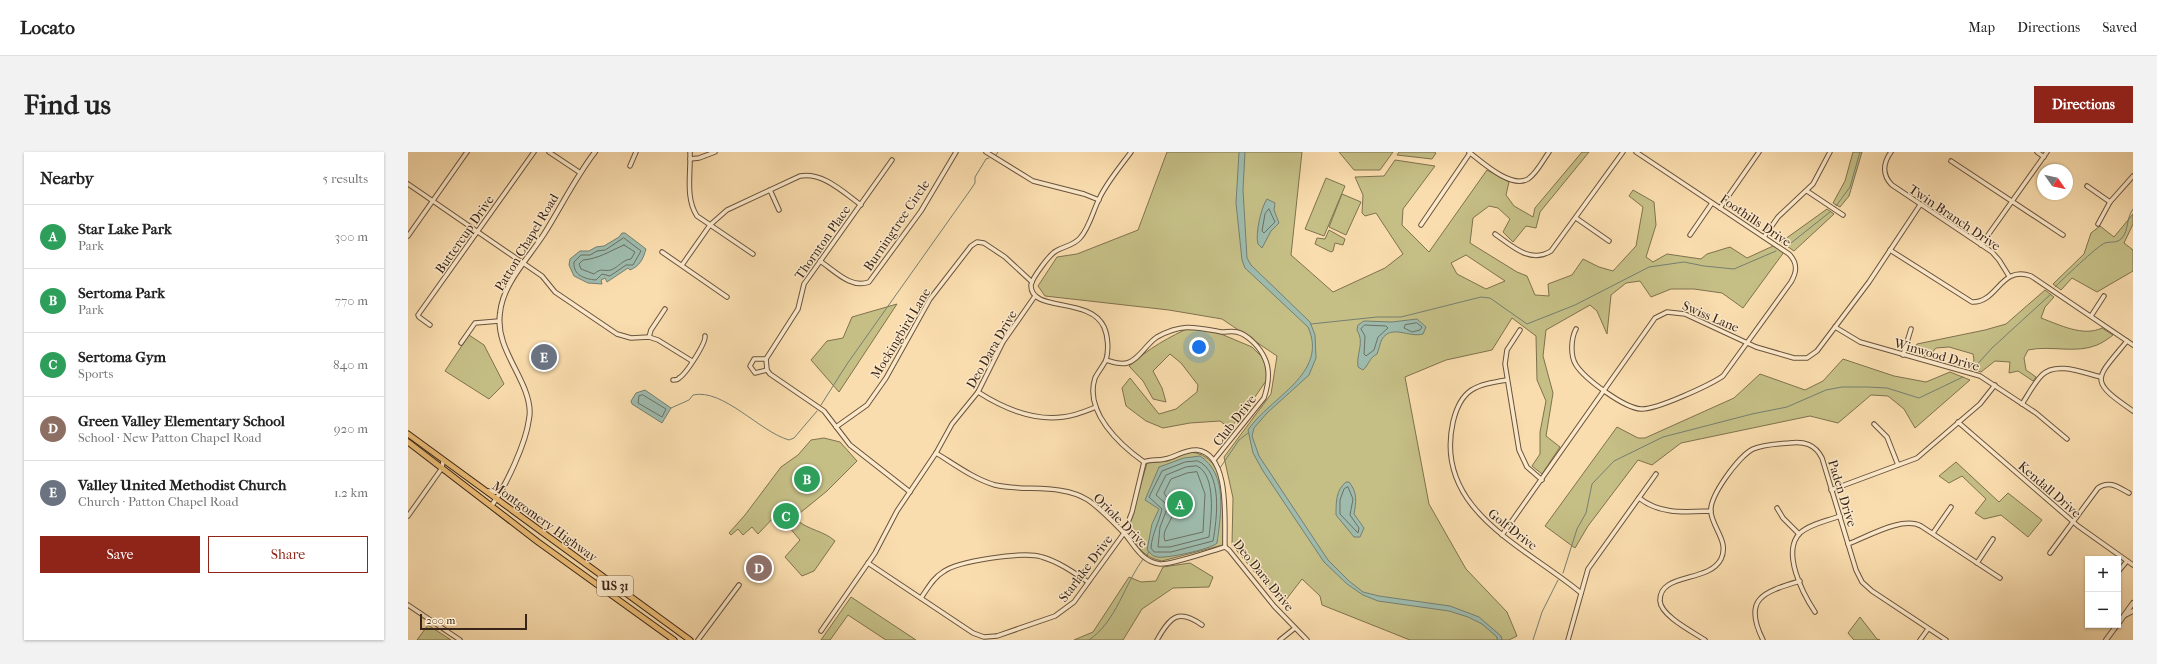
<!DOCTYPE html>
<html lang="en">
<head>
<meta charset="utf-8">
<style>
  body { margin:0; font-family:"IM FELL French Canon",serif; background:#f2f2f2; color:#222 }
  .controls { position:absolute; right:12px; bottom:12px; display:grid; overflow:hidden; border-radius:0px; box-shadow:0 1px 3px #0004 }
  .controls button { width:36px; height:36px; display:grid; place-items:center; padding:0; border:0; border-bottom:1px solid #e0e0e0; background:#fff; color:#222; font:20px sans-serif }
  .compass { position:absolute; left:1629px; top:12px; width:36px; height:36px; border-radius:50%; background:#fff; box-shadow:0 1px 3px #0004; rotate:124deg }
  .scale { position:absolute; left:12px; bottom:10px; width:107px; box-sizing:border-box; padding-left:4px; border:2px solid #392518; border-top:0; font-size:11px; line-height:14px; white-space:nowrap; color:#392518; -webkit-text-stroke:3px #fce9ca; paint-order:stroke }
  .you { position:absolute; left:791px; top:195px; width:14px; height:14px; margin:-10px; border:3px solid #fff; border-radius:50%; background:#1a73e8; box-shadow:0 0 0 6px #1a73e833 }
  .badge { display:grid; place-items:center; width:26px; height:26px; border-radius:50%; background:#8f2418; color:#fff; font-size:13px; font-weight:700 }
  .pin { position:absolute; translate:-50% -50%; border:2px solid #fff; box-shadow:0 1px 4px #0006 }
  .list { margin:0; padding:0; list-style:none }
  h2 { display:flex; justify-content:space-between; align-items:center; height:52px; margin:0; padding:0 16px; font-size:17px }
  h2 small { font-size:13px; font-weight:400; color:#767676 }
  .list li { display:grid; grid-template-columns:26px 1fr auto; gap:12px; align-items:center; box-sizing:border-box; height:64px; padding:0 16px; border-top:1px solid #e0e0e0 }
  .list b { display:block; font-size:15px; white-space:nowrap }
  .list p { margin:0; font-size:13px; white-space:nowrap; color:#767676 }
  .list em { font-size:13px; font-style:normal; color:#767676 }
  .actions { display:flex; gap:8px; padding:12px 16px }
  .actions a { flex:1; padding:9px 0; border:1px solid #8f2418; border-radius:0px; text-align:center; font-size:14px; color:#8f2418 }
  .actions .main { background:#8f2418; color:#fff }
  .map { position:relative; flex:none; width:1725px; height:488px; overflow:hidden; border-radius:0px }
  header { display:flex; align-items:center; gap:24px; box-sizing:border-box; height:56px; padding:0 20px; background:#fff; border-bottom:1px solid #e0e0e0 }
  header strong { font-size:19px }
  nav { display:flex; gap:22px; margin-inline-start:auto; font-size:14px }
  .intro { display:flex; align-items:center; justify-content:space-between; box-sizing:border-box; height:96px; padding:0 24px }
  h1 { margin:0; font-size:28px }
  .button { padding:10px 18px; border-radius:0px; background:#8f2418; color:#fff; font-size:14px; font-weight:700 }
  main { display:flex; gap:24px; padding:0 24px }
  aside { flex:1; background:#fff; border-radius:0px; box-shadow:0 1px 3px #0004 }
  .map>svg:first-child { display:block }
  .green { fill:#c5bf86; stroke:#7f724f; fill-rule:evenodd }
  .water { fill:#9ebbad; stroke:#767f71 }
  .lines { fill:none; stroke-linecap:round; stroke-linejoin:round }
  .shore { stroke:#6c7062; stroke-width:1 }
  .stream { stroke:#767f71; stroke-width:1 }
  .minor-casing { stroke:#69533e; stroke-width:5.5 }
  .tertiary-casing { stroke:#69533e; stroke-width:6 }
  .primary-casing { stroke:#392518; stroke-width:7 }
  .minor { stroke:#fce9ca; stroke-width:3.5 }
  .tertiary { stroke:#fce9ca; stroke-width:4 }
  .primary { stroke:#edbe77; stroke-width:5 }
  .labels { text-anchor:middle; stroke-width:3; stroke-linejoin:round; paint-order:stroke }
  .shield { fill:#fce9ca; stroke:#74604d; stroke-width:1 }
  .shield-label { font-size:12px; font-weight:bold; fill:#392518 }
  .street-label { font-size:13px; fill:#392518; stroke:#fce9ca }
</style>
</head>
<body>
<header>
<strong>Locato</strong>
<nav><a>Map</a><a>Directions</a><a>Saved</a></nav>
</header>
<div class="intro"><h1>Find us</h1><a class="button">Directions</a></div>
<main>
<aside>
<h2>Nearby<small>5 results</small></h2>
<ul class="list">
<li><span class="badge" style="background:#2e9e5b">A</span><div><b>Star Lake Park</b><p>Park</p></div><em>300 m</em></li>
<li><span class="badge" style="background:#2e9e5b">B</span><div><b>Sertoma Park</b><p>Park</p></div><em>770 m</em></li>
<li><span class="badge" style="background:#2e9e5b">C</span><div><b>Sertoma Gym</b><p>Sports</p></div><em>840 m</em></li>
<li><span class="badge" style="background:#8d6e63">D</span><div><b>Green Valley Elementary School</b><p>School · New Patton Chapel Road</p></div><em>920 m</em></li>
<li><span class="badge" style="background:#6b7280">E</span><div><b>Valley United Methodist Church</b><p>Church · Patton Chapel Road</p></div><em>1.2 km</em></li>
</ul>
<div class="actions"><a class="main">Save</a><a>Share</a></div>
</aside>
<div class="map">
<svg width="1725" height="488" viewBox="0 0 1725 488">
  <rect width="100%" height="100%" fill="#faddae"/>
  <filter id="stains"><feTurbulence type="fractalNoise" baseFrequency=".005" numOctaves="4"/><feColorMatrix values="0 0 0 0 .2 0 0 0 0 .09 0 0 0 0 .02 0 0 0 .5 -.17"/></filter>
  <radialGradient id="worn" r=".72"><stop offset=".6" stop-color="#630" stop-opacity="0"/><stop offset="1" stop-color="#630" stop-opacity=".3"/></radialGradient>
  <g class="green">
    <path d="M759,0H894L883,103L925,140L977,116L995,102L968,61L957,64L954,61L955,43L947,25L976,24L987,8L1027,14L995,57L994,73L1021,100L1079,18L1101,30L1098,43L1106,54L1125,65L1127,56L1174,0H1181L1132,60L1128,76L1118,74L1105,90L1095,80L1102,67L1090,56L1081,54L1065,66L1062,91L1109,120L1119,124L1127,143L1141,144L1140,132L1164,123L1175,107L1191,115L1205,119L1228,94L1235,55L1221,44L1225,38L1246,50L1248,73L1238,105L1245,110L1259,102L1293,107L1299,102L1322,95L1339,106L1365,94L1376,100L1335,156L1314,141L1286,137H1263L1243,145L1232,129L1218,131L1203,143L1199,182L1189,159L1182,153L1138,178L1135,204L1145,241L1138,284L1152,295L1134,322L1124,314L1132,302V280L1138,249L1129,228L1128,184L1104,166L1084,198L1038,208L997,225L1021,352L1058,417L1099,460L1109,484L1101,488H1002L914,453L912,444L894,427L874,453L824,393L825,346L816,305L863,242L869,204L814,167L761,158L637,144L630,134L649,105L669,102L730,78ZM1058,103L1097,129L1078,137L1049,122L1043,111Z"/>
    <polygon points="931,0 985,0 972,18 946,18"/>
    <polygon points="991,0 1026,0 1028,1 1024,7 989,3"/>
    <polygon points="1445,0 1454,0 1441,44 1432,55 1425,51 1437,29"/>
    <polygon points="918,26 937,34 916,84 897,77"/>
    <polygon points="934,42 953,50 938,83 921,75"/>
    <polygon points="1419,57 1426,62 1386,99 1373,90"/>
    <polygon points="1725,62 1725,72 1716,91 1725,98 1725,119 1689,140 1664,126 1653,138 1645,132 1676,102 1683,81 1692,74 1706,85"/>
    <polygon points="921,78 937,87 935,93 927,91 925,99 923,100 907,92 909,86 917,87"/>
    <path d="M1637,138L1646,145L1637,155L1633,166C1652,173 1675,185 1694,176L1705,183C1700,187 1694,191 1689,193C1668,202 1642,193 1620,198L1616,206L1618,218L1628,225L1625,229L1610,219L1601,221L1602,210L1587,209L1573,220L1563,216L1566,208L1565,202L1541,195L1528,196L1520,205L1504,200L1509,192L1577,178L1598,172Z"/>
    <polygon points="489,152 431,240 403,208 419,189 435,186 444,165"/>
    <path d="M785,174L813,182L844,195L860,211V226L838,258L822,276L812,269L782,271L755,276L738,269L718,254L714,236L722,226L751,262L768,257L789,240L790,233L773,211L762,202L745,219L754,236L758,250L745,247L735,229L721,214C741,196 761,185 785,174Z"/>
    <polygon points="61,183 76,193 96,232 81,247 37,219"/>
    <polygon points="1435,207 1486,224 1518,230 1542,220 1562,228 1507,276 1496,257 1480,244 1463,243 1430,271 1402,264 1273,291 1244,313 1230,308 1180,374 1167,396 1137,374 1209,275 1230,286 1237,286 1326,246 1352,222 1397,238 1415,229"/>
    <polygon points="416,286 432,290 449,309 419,339 376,374 367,364 350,382 344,375 335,383 330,377 323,383 321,381 337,363 373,315 390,303 403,288"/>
    <path d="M781,300C824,302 815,364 815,393L754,409C736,406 730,395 719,381L739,311L759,309Z"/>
    <polygon points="1548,310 1591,350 1600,341 1634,368 1620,385 1593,363 1576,367 1567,361 1578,347 1554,324 1541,331 1531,324"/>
    <path d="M390,369C401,378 416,379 427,389L406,419L394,424L377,405L392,388L381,375Z"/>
    <polygon points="782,411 805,425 801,435 765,436 734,457 715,488 666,488 685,480 721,425 733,430 748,429 755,415"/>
    <polygon points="443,445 508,488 478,488 440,463 422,488 413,488"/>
    <polygon points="1452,465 1469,487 1472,488 1446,488 1440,481"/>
    <polygon points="20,473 43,488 9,488"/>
  </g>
  <g class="water">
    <path d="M831,0H837L835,38L839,106L843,113L902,170L907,183L908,206L901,223L859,261L846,276L844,284L851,304L920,408L941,429L955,440L971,444L1042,454L1071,465L1093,484L1094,488H1089V485L1074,472L1060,465L1041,459L970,449L955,443L939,432L916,410L855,319L845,301L840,278C862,245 921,222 900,175L837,116L834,108L828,51Z"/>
    <path d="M859,47L867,51L866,58L871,71L863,79L854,96L850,92C847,83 853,55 859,47Z"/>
    <path d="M214,81H217L238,97C235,107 232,114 222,118L220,116L199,130L197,126L193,128L194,132L180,131L166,124L161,113L162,107L172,99H181L188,95L196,94L211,85Z"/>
    <path d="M1009,167L1018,175L1015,182C1001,186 984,172 974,187C972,191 971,197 969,202C961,206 961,213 955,218L950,215C948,201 957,191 949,178L950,173L956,169L984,170Z"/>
    <polygon points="237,238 263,256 254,271 224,252 223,249 228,241"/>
    <path d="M792,304C820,322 813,362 809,391C804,397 757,407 749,405C744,404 742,401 739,398L744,372L751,357L737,348L751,315L776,306Z"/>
    <path d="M938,330H941C950,341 948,350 946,362L956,376L952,385H946L928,363C928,350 928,338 938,330Z"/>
  </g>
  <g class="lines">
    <g class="shore">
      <polygon points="861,57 867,70 856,81 854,79 857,62"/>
      <path d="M216,86L233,99L225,113H218L202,124L194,122L188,128C176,127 165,123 166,110L173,103H182L189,99L197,98Z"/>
      <path d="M216,93L227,100L223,107C214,108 211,115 203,118C195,120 194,115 186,122L173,117L171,112L175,108C190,107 202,99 216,93Z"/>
      <polygon points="1009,171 1014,175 1012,178 1004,180 996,176 997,173"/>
      <polygon points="957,173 978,174 980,176 970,185 966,198 958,204 956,202 957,184 953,177"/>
      <polygon points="235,243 258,257 254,265 230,251 231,244"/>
      <path d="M790,309C815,320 809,367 805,389L763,400H746L743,396C744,381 751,371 754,357L741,345L754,319L777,310Z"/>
      <path d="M789,314C809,323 803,367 801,385L762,395H750L752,375L759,357L757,351L748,343L758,323L778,315Z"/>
      <path d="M789,320L797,342L795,380L757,389C752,378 767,368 765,356C765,349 758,346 756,341L763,327L779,321Z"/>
      <polygon points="940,335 945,347 942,363 951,376 950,381 932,362 932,348 936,337"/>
    </g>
    <g class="stream">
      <polyline points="588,3 590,0"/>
      <polyline points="1428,54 1442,35 1452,0"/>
      <polyline points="1378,95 1422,60"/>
      <path d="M1647,135C1654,128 1689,94 1697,91C1703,89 1708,92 1714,86C1721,78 1718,66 1725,57"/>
      <polyline points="903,172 969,165 993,165 1073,145 1082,146 1119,172 1167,153 1241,115 1276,110 1296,114 1326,117 1368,99"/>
      <polyline points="1566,216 1584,196 1643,142"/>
      <polyline points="413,253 439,212 563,37 567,31 567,25 578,7 581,6"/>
      <path d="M263,256L281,248L285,243C315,236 352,280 381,288L386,286L409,259"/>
      <polyline points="812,316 831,288 840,281"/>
      <polyline points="738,404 741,400"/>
      <polyline points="1155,421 1169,377 1178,361 1184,332 1206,309 1255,285 1344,262 1379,255 1418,238 1434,235 1459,235 1479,236 1511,246 1555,225"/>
      <path d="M681,488C709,469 716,432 736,406"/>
      <polyline points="1125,488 1134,460 1150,428"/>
    </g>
    <g class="minor-casing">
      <g id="minor">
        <polyline points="141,0 171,20"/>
        <path d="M282,0C283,21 277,46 289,64L345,102"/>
        <polyline points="578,0 625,29 676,42 691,48"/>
        <path d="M723,0C712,15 700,29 692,45C685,58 682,75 672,86C665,94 656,94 648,99C642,102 624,126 623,133C622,161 682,144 696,175C700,184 701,198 698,208C695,214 690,220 687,226C676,260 712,293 736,310"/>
        <path d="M1061,0C1074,10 1103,37 1120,27C1129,21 1135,8 1141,0"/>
        <path d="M1483,0C1475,11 1474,23 1484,33L1584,100L1591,108L1601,124"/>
        <polyline points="1629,0 1636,5"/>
        <polyline points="282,7 291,6 307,0"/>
        <polyline points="484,8 396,132 390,157 358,207 359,218 362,222 416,259 442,293 502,340"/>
        <polyline points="1543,9 1655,83"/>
        <polyline points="222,14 228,0"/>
        <polyline points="0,32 134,124 147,140 209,182 223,186 241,185 250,188 284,209"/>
        <polyline points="1679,34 1702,50"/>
        <polyline points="362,38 371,58"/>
        <polyline points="1399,39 1435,63"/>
        <polyline points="1312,56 1351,0"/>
        <polyline points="1168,66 1201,89"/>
        <polyline points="1690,72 1702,50 1725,24"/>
        <polyline points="1013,73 1062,1"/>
        <path d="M1087,82C1104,94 1122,112 1143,99L1215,0"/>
        <polyline points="1282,83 1304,51"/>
        <polyline points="0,84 59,0"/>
        <polyline points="1356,85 1370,65 1405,32 1422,0"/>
        <polyline points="1573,93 1639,0"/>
        <path d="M1482,98L1564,150C1590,151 1592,113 1623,124L1725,193"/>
        <polyline points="254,100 319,145"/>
        <path d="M412,109C427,119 443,137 461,130L513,59L548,0"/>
        <path d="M274,113L302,73L319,58L392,24C415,20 435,40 453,53"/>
        <polyline points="1683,164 1696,144"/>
        <polyline points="22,173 11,165 10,163 126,0"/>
        <polyline points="1427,175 1452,190 1572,224 1628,261 1659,287"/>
        <path d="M1168,177C1163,186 1162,204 1168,213C1177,227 1216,256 1233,257C1248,258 1302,233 1315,224L1383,130C1389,120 1390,111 1381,102L1228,0"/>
        <polyline points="1112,178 1099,198 1097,212 1111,298 1119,315 1134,328"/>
        <polyline points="241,185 243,178 257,157"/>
        <path d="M1719,189C1687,228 1680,228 1725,259"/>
        <polyline points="53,191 67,171 91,169"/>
        <polyline points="1495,203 1503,177"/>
        <polyline points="358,207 346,207 342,214 347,221 359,218"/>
        <path d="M698,208C704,210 712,213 719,211C731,208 738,192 749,185C774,171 787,175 814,180C819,180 824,179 829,180C841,183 853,197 857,207C863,220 860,234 856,246L806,308"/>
        <path d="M265,228C267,228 270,228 271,226C278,222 298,191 297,184"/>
        <path d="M1099,228C1068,233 1053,236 1045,270C1025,358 1118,395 1173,441"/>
        <path d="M570,240C595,256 625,269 655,265C667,264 678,259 688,255"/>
        <path d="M1614,252C1620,243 1626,231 1634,223C1648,209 1676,221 1693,225"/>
        <polyline points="1550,270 1670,374 1725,413"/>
        <polyline points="1466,272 1479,285 1490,313"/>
        <polyline points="428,275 459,253 478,226 522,147 563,94 569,90 576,91 597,105 624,130"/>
        <path d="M528,301C546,312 566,327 587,333C617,340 653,331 680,348C693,357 705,370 716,381C726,393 734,410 752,412C763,413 803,399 817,395"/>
        <path d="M736,310C743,307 749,309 757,307C768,305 777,297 789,298C823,302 816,371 817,395"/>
        <polyline points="1423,338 1509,306 1572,252 1587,233"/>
        <path d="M1231,346C1253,363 1277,360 1303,359"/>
        <polyline points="1369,356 1375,366 1391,382"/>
        <polyline points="0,364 34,316 35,309"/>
        <polyline points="1525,381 1543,355"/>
        <polyline points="1094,383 1247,166 1259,160 1277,162 1348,195 1386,206 1399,206 1409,199 1461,130 1512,53"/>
        <path d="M1440,392C1459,385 1494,364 1513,374L1592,426"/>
        <polyline points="817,395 821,398 866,454 899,488"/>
        <path d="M1642,401L1690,336C1701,328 1710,335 1721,341"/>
        <polyline points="460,411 565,481 576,485 589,484 647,464 666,450 716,381 724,360 736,310"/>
        <polyline points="1569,411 1585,387"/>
        <polyline points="1710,420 1719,409"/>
        <path d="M513,446C520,436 525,426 535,420C549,409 616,399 634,405C651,410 665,420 680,430"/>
        <polyline points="0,453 52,488"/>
        <path d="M1407,460C1395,442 1373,400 1392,381C1402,372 1419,369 1432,364"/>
        <polyline points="413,479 467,401 489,359 528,301 544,272 570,240 595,190 627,144"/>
        <polyline points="290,488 331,433"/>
        <path d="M749,488C762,465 770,456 794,473"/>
        <polyline points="872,488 887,476"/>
        <polyline points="1160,488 1180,417 1248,322"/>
        <path d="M1297,488C1285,480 1253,464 1252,449C1251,420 1301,431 1313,407C1321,390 1306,378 1303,361C1300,345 1331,304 1345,297C1356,292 1370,292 1381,291C1396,289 1407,292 1414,306L1448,418L1454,430L1464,439L1538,488"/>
        <path d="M1355,488C1334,446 1356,440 1392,429"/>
        <polyline points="1512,488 1520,477"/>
      </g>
    </g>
    <g class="tertiary-casing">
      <g id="tertiary">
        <polyline points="79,339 88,340 95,335"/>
        <path d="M84,353C98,334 118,291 121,267C123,258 120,246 117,238C107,212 88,190 92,161C95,131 120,107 136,82C153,55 167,26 187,0"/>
        <polyline points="1717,463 1725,459"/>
        <polyline points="1710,472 1725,451"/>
        <polyline points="1698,488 1709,473"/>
      </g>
    </g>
    <g class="primary-casing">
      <g id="primary">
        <polyline points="0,282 282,488"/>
        <polyline points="0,290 130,390 266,488"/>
      </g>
    </g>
    <use href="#minor" class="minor"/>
    <use href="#tertiary" class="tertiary"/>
    <use href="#primary" class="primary"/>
  </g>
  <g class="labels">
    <rect class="shield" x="189" y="424" width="36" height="20" rx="3"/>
    <g class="shield-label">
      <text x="207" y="438">US 31</text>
    </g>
    <g class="street-label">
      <text transform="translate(1547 65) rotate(34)" y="5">Twin Branch Drive</text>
      <text transform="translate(1348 68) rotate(34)" y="5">Foothills Drive</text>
      <text transform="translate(488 73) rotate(-56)" y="5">Burningtree Circle</text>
      <text transform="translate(56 82) rotate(-55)" y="5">Buttercup Drive</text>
      <text transform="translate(118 90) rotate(-59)" y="5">Patton Chapel Road</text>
      <text transform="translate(414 90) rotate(-55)" y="5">Thornton Place</text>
      <text transform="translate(1303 164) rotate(23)" y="5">Swiss Lane</text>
      <text transform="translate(492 181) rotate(-59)" y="5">Mockingbird Lane</text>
      <text transform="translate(583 197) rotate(-60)" y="5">Deo Dara Drive</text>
      <text transform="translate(1529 202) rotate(16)" y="5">Winwood Drive</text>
      <text transform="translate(826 268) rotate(-52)" y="5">Club Drive</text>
      <text transform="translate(1642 337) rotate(41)" y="5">Kendall Drive</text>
      <text transform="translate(1435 341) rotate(73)" y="5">Paden Drive</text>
      <text transform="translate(713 368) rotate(45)" y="5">Oriole Drive</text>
      <text transform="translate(137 369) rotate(36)" y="5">Montgomery Highway</text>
      <text transform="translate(1105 377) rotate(38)" y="5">Golf Drive</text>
      <text transform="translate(677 416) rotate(-53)" y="5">Starlake Drive</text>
      <text transform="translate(856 423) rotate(51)" y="5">Deo Dara Drive</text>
    </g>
  </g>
  <rect width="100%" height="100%" filter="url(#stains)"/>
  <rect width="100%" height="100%" fill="url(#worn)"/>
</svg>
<div class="controls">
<button>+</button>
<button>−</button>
</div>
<svg class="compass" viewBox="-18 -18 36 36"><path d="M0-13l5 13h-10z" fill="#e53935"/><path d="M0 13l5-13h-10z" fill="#767676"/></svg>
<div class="scale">200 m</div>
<div class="you"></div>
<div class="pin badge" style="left:772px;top:352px;background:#2e9e5b">A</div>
<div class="pin badge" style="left:399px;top:327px;background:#2e9e5b">B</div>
<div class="pin badge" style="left:378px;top:364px;background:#2e9e5b">C</div>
<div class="pin badge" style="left:351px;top:416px;background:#8d6e63">D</div>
<div class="pin badge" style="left:136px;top:205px;background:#6b7280">E</div>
</div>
</main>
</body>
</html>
